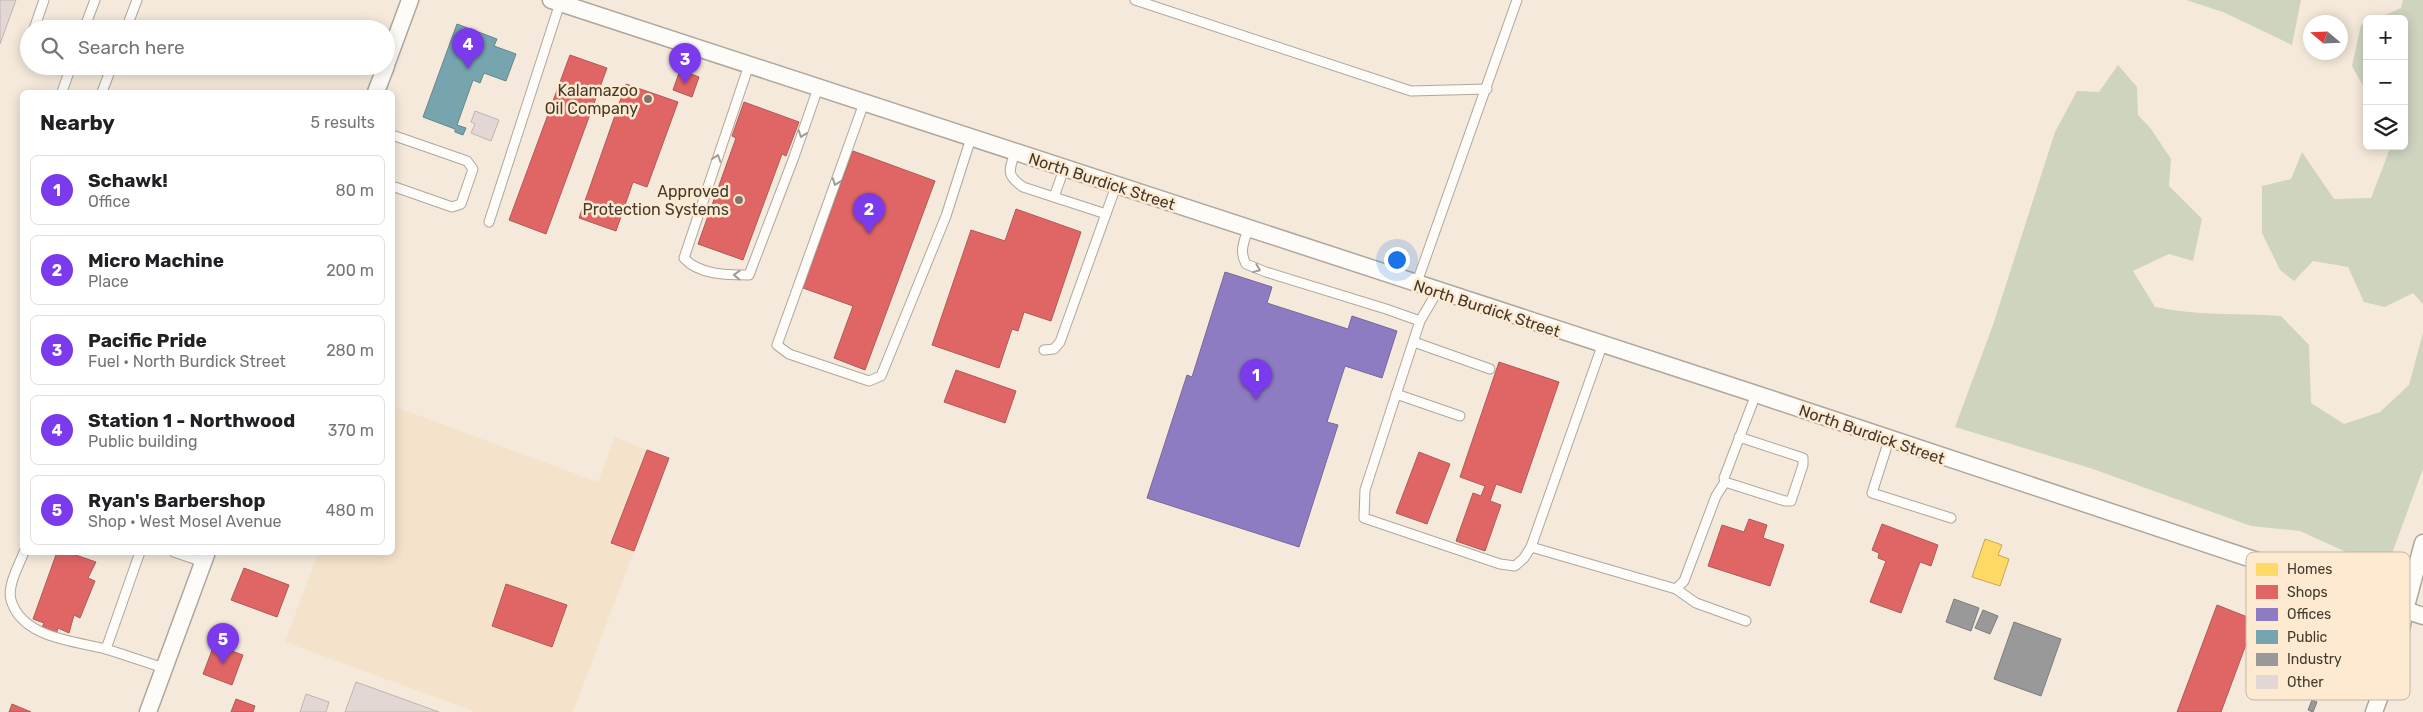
<!DOCTYPE html>
<html lang="en">
<head>
<meta charset="utf-8">
<style>
  body { margin:0; font-family:Rubik,sans-serif; background:#f6f6f6; color:#202124 }
  .controls { position:absolute; right:15px; top:15px; display:grid; overflow:hidden; border-radius:8px; box-shadow:0 2px 12px #0003 }
  .controls button { width:45px; height:45px; display:grid; place-items:center; padding:0; border:0; border-bottom:1px solid #e0e0e0; background:#fff; color:#202124; font:25px sans-serif }
  .compass { position:absolute; left:2303px; top:15px; width:45px; height:45px; border-radius:50%; background:#fff; box-shadow:0 2px 12px #0003; rotate:289deg }
  .you { position:absolute; left:1396px; top:259px; width:18px; height:18px; margin:-12px; border:4px solid #fff; border-radius:50%; background:#1a73e8; box-shadow:0 0 0 8px #1a73e833 }
  .badge { display:grid; place-items:center; width:32px; height:32px; border-radius:50%; background:#7c3aed; color:#fff; font-size:16px; font-weight:700 }
  .pin { position:absolute; translate:-50% -41px; filter:drop-shadow(0 1px 2px #0008) }
  .pin::after { content:''; position:absolute; top:26px; width:18px; height:15px; background:inherit; clip-path:polygon(0 0,100% 0,50% 100%) }
  .list { margin:0; padding:0; list-style:none }
  h2 { display:flex; justify-content:space-between; align-items:center; height:65px; margin:0; padding:0 20px; font-size:21px }
  h2 small { font-size:16px; font-weight:400; color:#757577 }
  .list li { display:grid; grid-template-columns:32px 1fr auto; gap:15px; align-items:center; box-sizing:border-box; height:70px; margin:0 10px 10px; padding:0 10px; border:1px solid #e0e0e0; border-radius:8px }
  .list b { display:block; font-size:19px; white-space:nowrap }
  .list p { margin:0; font-size:16px; white-space:nowrap; color:#757577 }
  .list em { font-size:16px; font-style:normal; color:#757577 }
  .icon { flex:none; width:28px; height:28px; fill:none; stroke:currentColor; stroke-width:2; stroke-linecap:round; stroke-linejoin:round }
  .map { position:relative; flex:none; width:2423px; height:712px; overflow:hidden }
  .search { position:absolute; background:#fff; box-shadow:0 2px 12px #0003; left:20px; top:20px; width:375px; height:55px; display:flex; align-items:center; gap:12px; box-sizing:border-box; padding:0 18px; border-radius:28px; color:#757577; font-size:19px }
  .panel { position:absolute; background:#fff; box-shadow:0 2px 12px #0003; left:20px; top:90px; width:375px; height:465px; border-radius:8px }
  .map>svg:first-child { display:block }
  .built { fill:#f5e2ca }
  .green { fill:#cfd4c1 }
  .homes { fill:#ffd966; stroke:#c6a956 }
  .shops { fill:#e06666; stroke:#b15956 }
  .offices { fill:#8e7cc3; stroke:#776897 }
  .public { fill:#76a5af; stroke:#668589 }
  .industry { fill:#999; stroke:#7f7c7a }
  .building { fill:#e2d7d4; stroke:#bfb5b1 }
  .lines { fill:none; stroke-linecap:round; stroke-linejoin:round }
  .service-casing { stroke:#afa79c; stroke-width:11 }
  .minor-casing { stroke:#afa79c; stroke-width:19 }
  .service { stroke:#fdfcf9; stroke-width:9 }
  .minor { stroke:#fdfcf9; stroke-width:16 }
  .oneway { stroke:#a09b94 }
  .poi-dot { fill:#80776c; stroke:#feead0; stroke-width:2 }
  .labels { text-anchor:middle; stroke-width:5; stroke-linejoin:round; paint-order:stroke }
  .poi-label { font-size:16px; fill:#423a30; stroke:#feead0; text-anchor:end }
  .street-label { font-size:16px; fill:#423a30; stroke:#feead0 }
  .key { fill:#feead0; stroke:#c6b5a0; stroke-width:1 }
  .key-label { font-size:14px; fill:#423a30 }
</style>
</head>
<body>
<div class="map">
<svg width="2423" height="712" viewBox="0 0 2423 712">
  <rect width="100%" height="100%" fill="#f4e9da"/>
  <polygon class="built" points="393,406 598,482 615,437 647,450 611,542 634,551 573,712 476,712 285,642 318,553 392,552"/>
  <g class="green">
    <polygon points="2186,0 2301,0 2292,45 2223,12"/>
    <polygon points="2403,0 2423,0 2423,304 2413,293 2385,307 2364,302 2348,267 2313,261 2294,281 2280,270 2262,233 2262,186 2291,179 2302,152 2334,199 2371,198 2391,146 2404,146 2404,19 2376,19 2401,8"/>
    <polygon points="2367,23 2367,93 2352,66 2361,25"/>
    <path d="M2118,65L2137,87L2138,115L2151,129L2171,159L2169,186L2202,219L2193,261L2169,254L2133,271L2155,307C2196,316 2239,313 2281,316L2309,345L2311,403L2344,424L2380,412L2409,385L2423,333V469L2387,567L2370,563L2300,531L2251,526L2090,468L1955,427L1993,325L2055,132L2077,91L2099,92Z"/>
  </g>
  <polygon class="homes" points="1985,539 2002,545 1998,555 2009,559 2000,586 1972,577"/>
  <g class="shops">
    <polygon points="570,55 607,68 546,234 509,220"/>
    <polygon points="680,70 699,77 692,97 673,90"/>
    <polygon points="626,84 678,102 647,187 633,182 616,231 579,218"/>
    <polygon points="744,102 799,122 786,156 782,154 743,260 698,244 736,138 732,136"/>
    <polygon points="853,151 935,181 865,370 834,358 853,306 803,288"/>
    <polygon points="1016,209 1081,232 1051,321 1024,312 1018,331 1012,329 999,368 932,345 971,230 1005,241"/>
    <polygon points="1499,362 1559,382 1521,493 1496,484 1490,501 1501,505 1485,551 1456,541 1473,493 1481,496 1485,486 1460,477"/>
    <polygon points="956,370 1016,391 1005,423 944,402"/>
    <polygon points="647,450 669,458 634,551 611,543"/>
    <polygon points="1419,452 1450,464 1427,524 1396,513"/>
    <polygon points="1749,519 1767,525 1763,538 1784,545 1770,586 1708,566 1722,525 1744,532"/>
    <polygon points="1882,524 1938,545 1931,566 1920,562 1901,613 1870,602 1886,561 1878,558 1879,553 1872,550"/>
    <polygon points="57,552 67,552 96,562 88,578 95,581 80,618 74,615 69,633 58,628 55,638 39,634 44,623 33,619"/>
    <polygon points="244,568 289,585 277,617 231,600"/>
    <polygon points="506,584 567,605 552,647 492,626"/>
    <polygon points="2217,605 2255,620 2221,712 2177,712"/>
    <polygon points="214,645 243,655 232,685 203,674"/>
    <polygon points="236,699 255,706 253,712 231,712"/>
    <polygon points="12,704 31,712 9,712"/>
  </g>
  <polygon class="offices" points="1225,272 1272,287 1267,303 1348,329 1352,316 1397,331 1382,378 1345,366 1327,422 1338,425 1299,547 1147,498 1187,375 1192,377"/>
  <polygon class="public" points="457,24 497,39 494,46 516,54 506,81 484,73 480,83 473,80 457,125 466,128 463,135 455,132 455,129 423,117"/>
  <g class="industry">
    <polygon points="1954,599 1979,608 1971,631 1946,622"/>
    <polygon points="1983,610 1998,616 1990,634 1975,628"/>
    <polygon points="2014,622 2061,639 2041,696 1994,679"/>
    <polygon points="2312,700 2317,702 2313,712 2308,710"/>
  </g>
  <g class="building">
    <polygon points="0,0 16,0 0,44"/>
    <polygon points="475,111 499,120 491,141 471,133 475,124 471,122"/>
    <polygon points="356,682 439,712 345,712"/>
    <polygon points="306,694 329,702 326,712 300,712"/>
  </g>
  <g class="lines">
    <g class="service-casing">
      <g id="service">
        <polyline points="1135,0 1411,91 1487,89"/>
        <polyline points="34,29 44,0"/>
        <polyline points="84,29 95,0"/>
        <polyline points="126,29 137,0"/>
        <path d="M749,65L684,258C699,275 727,275 749,275L794,157L818,88"/>
        <polyline points="62,92 71,66"/>
        <polyline points="102,92 112,66"/>
        <polyline points="864,103 777,345 789,354 869,381 881,376 946,216 971,138"/>
        <path d="M1015,152C1009,171 1006,175 1023,187L1106,214"/>
        <polyline points="392,186 452,207 461,204 473,169 467,161 395,136"/>
        <polyline points="1054,197 1064,169"/>
        <polyline points="489,222 560,3"/>
        <path d="M1248,229C1244,242 1239,251 1246,264L1266,272L1386,309L1420,321"/>
        <polyline points="1416,285 1517,0"/>
        <polyline points="1437,292 1420,321 1365,490 1364,518 1500,564 1515,566 1524,558 1531,547 1602,346"/>
        <polyline points="1414,342 1490,369"/>
        <polyline points="1044,350 1054,349 1060,342 1116,186"/>
        <polyline points="1396,394 1460,416"/>
        <polyline points="1739,437 1803,458 1803,465 1791,501 1785,501 1725,482 1724,478 1756,394"/>
        <polyline points="1889,440 1872,493 1951,518"/>
        <polyline points="1531,547 1676,589 1684,581 1716,496 1725,482"/>
        <path d="M24,552C19,565 7,586 11,600C22,638 74,641 106,649C125,655 145,662 164,668"/>
        <polyline points="174,552 203,562"/>
        <polyline points="1676,589 1696,603 1746,621"/>
        <polyline points="106,649 140,552"/>
      </g>
    </g>
    <g class="minor-casing">
      <g id="minor">
        <polyline points="551,0 1756,394 2423,616"/>
        <polyline points="386,65 410,0"/>
        <polyline points="376,92 386,66"/>
        <polyline points="148,712 207,552"/>
        <polyline points="2374,712 2397,650 2405,610 2423,543"/>
      </g>
    </g>
    <use href="#service" class="service"/>
    <use href="#minor" class="minor"/>
  </g>
  <defs><path id="oneway-chevron" d="M-2-3.5L2.5 0L-2 3.5" fill="none" stroke-width="1.6" stroke-linecap="round" stroke-linejoin="round" transform="scale(1.25)"/></defs>
  <g class="oneway">
    <use href="#oneway-chevron" transform="translate(802 134) rotate(109)"/>
    <use href="#oneway-chevron" transform="translate(717 158) rotate(-71)"/>
    <use href="#oneway-chevron" transform="translate(836 182) rotate(110)"/>
    <use href="#oneway-chevron" transform="translate(1257 269) rotate(22)"/>
    <use href="#oneway-chevron" transform="translate(737 275) rotate(-178)"/>
  </g>
  <g class="poi-dot">
    <circle cx="648" cy="99" r="5"/>
    <circle cx="739" cy="200" r="5"/>
  </g>
  <g class="labels">
    <g class="poi-label">
      <text x="638" y="96">Kalamazoo<tspan x="638" dy="18">Oil Company</tspan></text>
      <text x="729" y="197">Approved<tspan x="729" dy="18">Protection Systems</tspan></text>
    </g>
    <g class="street-label">
      <text transform="translate(1102 181) rotate(18)" y="6">North Burdick Street</text>
      <text transform="translate(1487 308) rotate(18)" y="6">North Burdick Street</text>
      <text transform="translate(1872 434) rotate(19)" y="6">North Burdick Street</text>
    </g>
  </g>
  <rect x="2246" y="552" width="164" height="148" rx="8" class="key"/>
  <rect x="2256" y="563" width="22" height="13" fill="#ffd966"/>
  <rect x="2256" y="585" width="22" height="14" fill="#e06666"/>
  <rect x="2256" y="608" width="22" height="13" fill="#8e7cc3"/>
  <rect x="2256" y="630" width="22" height="14" fill="#76a5af"/>
  <rect x="2256" y="653" width="22" height="13" fill="#999"/>
  <rect x="2256" y="675" width="22" height="14" fill="#e2d7d4"/>
  <g class="key-label">
    <text x="2287" y="574">Homes</text>
    <text x="2287" y="597">Shops</text>
    <text x="2287" y="619">Offices</text>
    <text x="2287" y="642">Public</text>
    <text x="2287" y="664">Industry</text>
    <text x="2287" y="687">Other</text>
  </g>
</svg>
<div class="controls">
<button>+</button>
<button>−</button>
<button><svg class="icon" aria-label="layers" viewBox="0 0 24 24"><path d="M12 4l9 5-9 5-9-5zM3 14l9 5 9-5"/></svg></button>
</div>
<svg class="compass" viewBox="-18 -18 36 36"><path d="M0-13l5 13h-10z" fill="#e53935"/><path d="M0 13l5-13h-10z" fill="#757577"/></svg>
<div class="you"></div>
<div class="pin badge" style="left:1256px;top:400px">1</div>
<div class="pin badge" style="left:869px;top:234px">2</div>
<div class="pin badge" style="left:685px;top:84px">3</div>
<div class="pin badge" style="left:468px;top:69px">4</div>
<div class="pin badge" style="left:223px;top:664px">5</div>
<div class="search"><svg class="icon" aria-label="search" viewBox="0 0 24 24"><circle cx="10" cy="10" r="6"/><path d="M15 15l6 6"/></svg>Search here</div>
<section class="panel">
<h2>Nearby<small>5 results</small></h2>
<ul class="list">
<li><span class="badge">1</span><div><b>Schawk!</b><p>Office</p></div><em>80 m</em></li>
<li><span class="badge">2</span><div><b>Micro Machine</b><p>Place</p></div><em>200 m</em></li>
<li><span class="badge">3</span><div><b>Pacific Pride</b><p>Fuel · North Burdick Street</p></div><em>280 m</em></li>
<li><span class="badge">4</span><div><b>Station 1 - Northwood</b><p>Public building</p></div><em>370 m</em></li>
<li><span class="badge">5</span><div><b>Ryan's Barbershop</b><p>Shop · West Mosel Avenue</p></div><em>480 m</em></li>
</ul>
</section>
</div>
</body>
</html>
